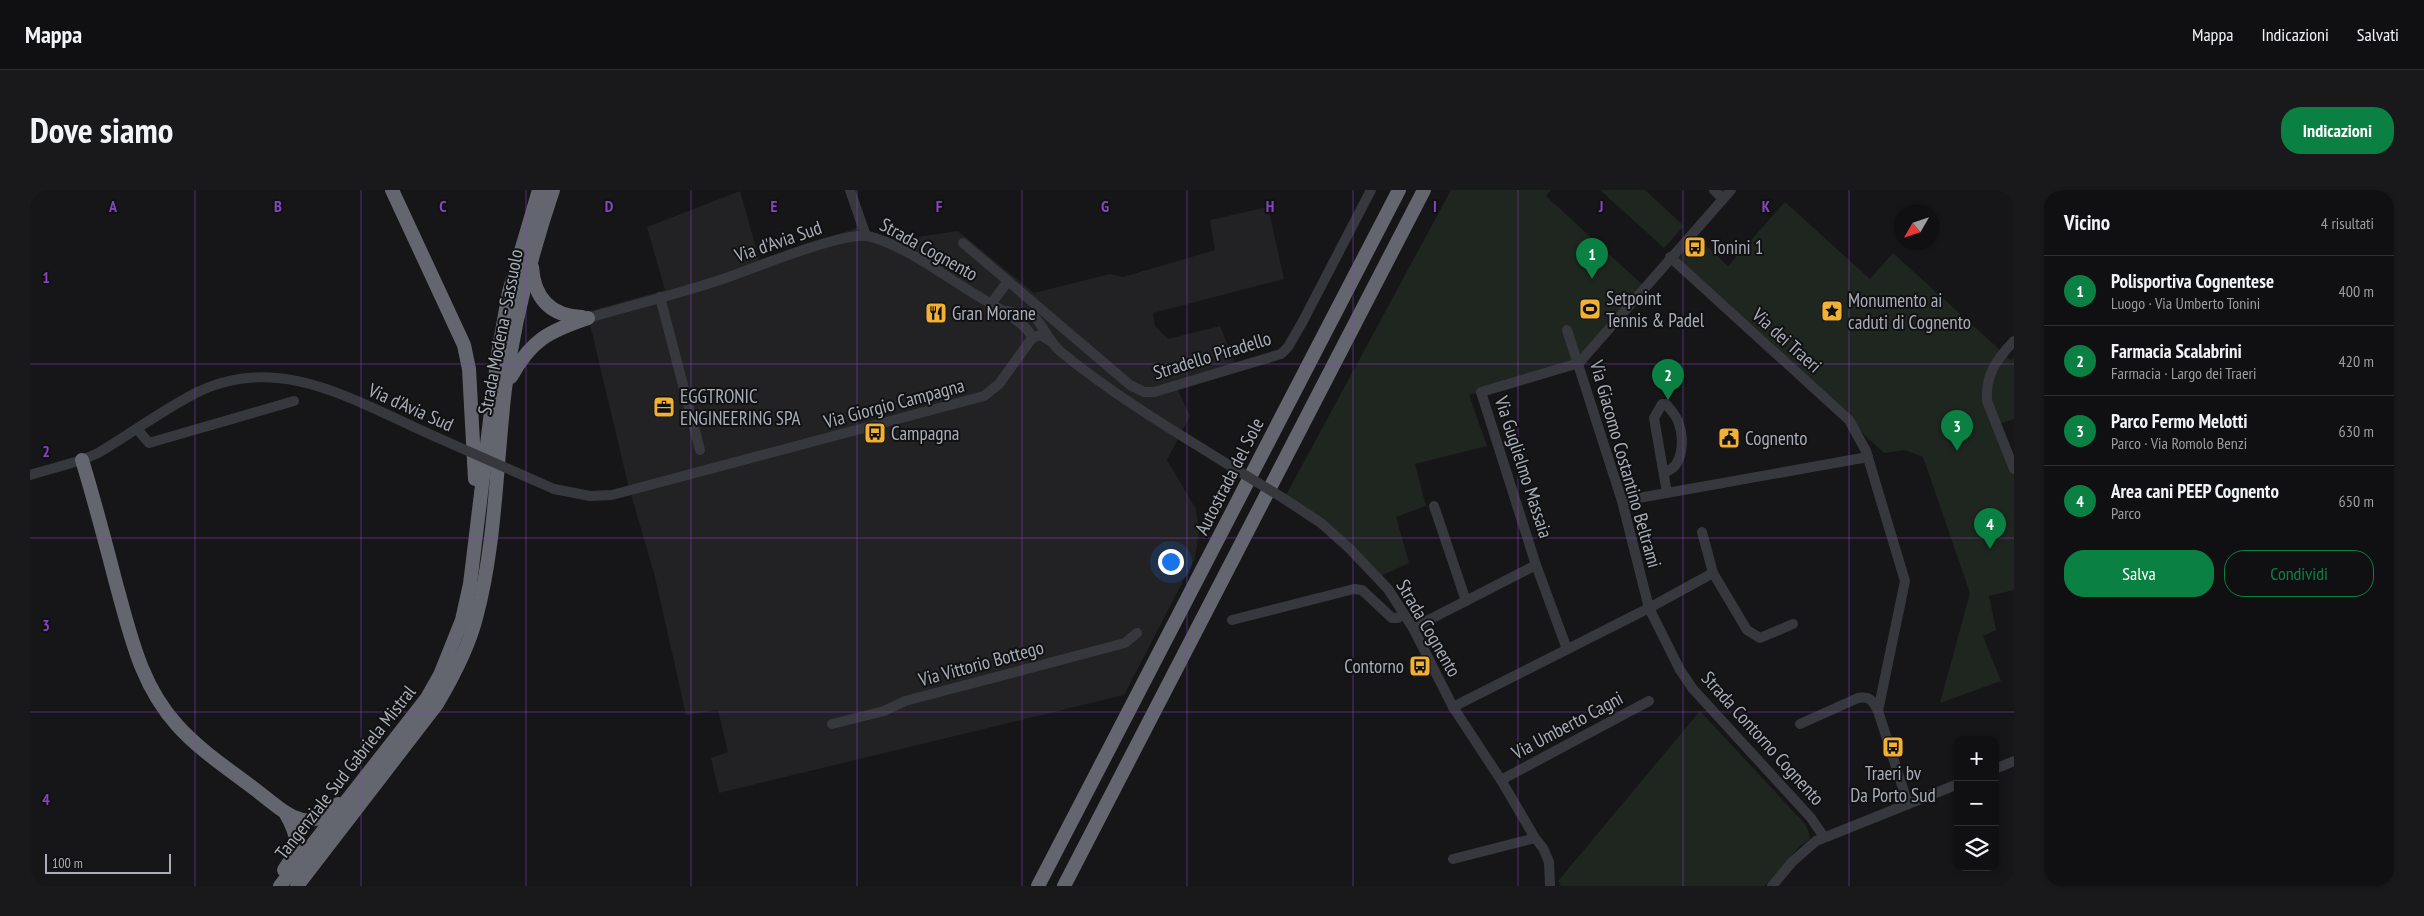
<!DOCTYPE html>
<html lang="it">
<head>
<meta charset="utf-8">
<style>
  body { margin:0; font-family:"PT Sans Narrow",sans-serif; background:#19191b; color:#f1f3f6 }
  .controls { position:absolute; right:15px; bottom:15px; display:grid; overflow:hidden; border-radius:10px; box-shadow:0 1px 4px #0004 }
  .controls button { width:45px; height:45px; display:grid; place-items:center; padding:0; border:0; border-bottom:1px solid #303032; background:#101012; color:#f1f3f6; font:25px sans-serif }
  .compass { position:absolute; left:1864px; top:15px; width:45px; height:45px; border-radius:50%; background:#101012; box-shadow:0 1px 4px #0004; rotate:231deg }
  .scale { position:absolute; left:15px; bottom:12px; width:126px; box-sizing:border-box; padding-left:5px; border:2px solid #a8adb8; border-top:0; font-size:14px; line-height:18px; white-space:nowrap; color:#a8adb8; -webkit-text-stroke:4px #111113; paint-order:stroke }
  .you { position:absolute; left:1140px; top:371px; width:18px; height:18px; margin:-12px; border:4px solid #fff; border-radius:50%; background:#1a73e8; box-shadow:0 0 0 8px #1a73e833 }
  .badge { display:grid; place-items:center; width:32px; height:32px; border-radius:50%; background:#0b8043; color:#fff; font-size:16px; font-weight:700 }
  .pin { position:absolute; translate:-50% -41px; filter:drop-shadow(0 1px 2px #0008) }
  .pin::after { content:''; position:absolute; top:26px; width:18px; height:15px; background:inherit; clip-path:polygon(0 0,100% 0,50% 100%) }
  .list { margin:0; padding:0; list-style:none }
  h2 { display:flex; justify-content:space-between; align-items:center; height:65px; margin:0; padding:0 20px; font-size:21px }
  h2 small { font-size:16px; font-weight:400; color:#9c9d9f }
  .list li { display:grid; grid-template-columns:32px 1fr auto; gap:15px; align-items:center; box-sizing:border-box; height:70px; padding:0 20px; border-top:1px solid #303032 }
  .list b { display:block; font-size:19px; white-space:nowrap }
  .list p { margin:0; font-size:16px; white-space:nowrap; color:#9c9d9f }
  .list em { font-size:16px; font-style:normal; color:#9c9d9f }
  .actions { display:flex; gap:10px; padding:15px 20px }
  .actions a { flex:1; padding:11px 0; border:1px solid #0b8043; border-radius:20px; text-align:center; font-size:18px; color:#0b8043 }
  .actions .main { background:#0b8043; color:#fff }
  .icon { flex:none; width:28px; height:28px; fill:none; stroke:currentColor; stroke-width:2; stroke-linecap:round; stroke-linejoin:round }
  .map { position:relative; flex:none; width:1984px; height:696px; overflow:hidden; border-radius:20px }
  header { display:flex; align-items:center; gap:30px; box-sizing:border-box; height:70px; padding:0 25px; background:#101012; border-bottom:1px solid #303032 }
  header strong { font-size:24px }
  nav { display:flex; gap:28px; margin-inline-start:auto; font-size:18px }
  .intro { display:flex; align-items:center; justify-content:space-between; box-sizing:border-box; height:120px; padding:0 30px }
  h1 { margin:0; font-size:35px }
  .button { padding:12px 22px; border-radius:20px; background:#0b8043; color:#fff; font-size:18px; font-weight:700 }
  main { display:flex; gap:30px; padding:0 30px }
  aside { flex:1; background:#101012; border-radius:20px; box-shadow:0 1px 4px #0004 }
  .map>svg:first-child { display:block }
  .built { fill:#222225 }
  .green { fill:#1e261f }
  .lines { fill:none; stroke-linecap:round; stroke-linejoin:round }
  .minor { stroke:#37383d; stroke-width:10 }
  .highway { stroke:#63666e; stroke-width:14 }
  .minor-bridge { stroke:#37383d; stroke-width:10 }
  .grid { fill:none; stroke:#8446be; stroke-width:1; stroke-opacity:0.55 }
  .labels { text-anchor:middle; stroke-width:4; stroke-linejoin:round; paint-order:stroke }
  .street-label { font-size:19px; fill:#a8adb8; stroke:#111113 }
  .poi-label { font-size:19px; fill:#a8adb8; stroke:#111113; text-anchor:start }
  .grid-label { font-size:16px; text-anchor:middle; font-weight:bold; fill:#8446be; stroke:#111113; stroke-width:4; stroke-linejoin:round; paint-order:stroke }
</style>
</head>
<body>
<header>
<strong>Mappa</strong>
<nav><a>Mappa</a><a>Indicazioni</a><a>Salvati</a></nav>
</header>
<div class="intro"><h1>Dove siamo</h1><a class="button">Indicazioni</a></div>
<main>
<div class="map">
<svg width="1984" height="696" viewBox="0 0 1984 696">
  <rect width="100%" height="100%" fill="#161618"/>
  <polygon class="built" points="710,1 730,72 826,38 867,50 928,41 1004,103 1080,84 1093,87 1185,60 1180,30 1238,17 1254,89 1123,123 1125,136 1138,149 1190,136 1208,181 1148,200 1160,226 1137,270 1166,319 1169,342 1165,368 1094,505 689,603 681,568 698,562 688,520 656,525 625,387 598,294 557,122 635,100 617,37"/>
  <g class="green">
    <path d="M1421,0H1521L1516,6L1616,98L1548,174L1439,205L1457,256L1385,274L1396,316L1366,327L1379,373L1351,386C1322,352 1292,332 1255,307Z"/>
    <polygon points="1570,0 1615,0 1654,36 1634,58"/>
    <polygon points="1755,12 1840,89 1863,63 1981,170 1984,167 1984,229 1965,235 1984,284 1984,400 1959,406 1966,440 1953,446 1971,491 1910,513 1940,403 1893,267 1875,260 1854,263 1646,69 1666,46 1698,76"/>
    <polygon points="1670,521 1775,634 1779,643 1780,649 1770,656 1735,696 1531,696 1528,691"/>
  </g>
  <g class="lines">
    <g class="minor">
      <polyline points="820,0 836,46"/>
      <polyline points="1684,0 1693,9"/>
      <polyline points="933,53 978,91 961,114"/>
      <polyline points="1640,67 1819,230 1836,261 1875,391 1848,521 1878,614"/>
      <polyline points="978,91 1100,195 1114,202 1124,202 1251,164 1258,157 1273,131 1341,0"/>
      <polyline points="630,107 670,260"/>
      <path d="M976,121L1003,126C1014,135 1018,151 1031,162C1086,207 1147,243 1207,280"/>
      <path d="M558,128C603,115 648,104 693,89C722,79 811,42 837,46C869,52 915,86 943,103C957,112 999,133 1002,148"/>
      <polyline points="1537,140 1592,311 1619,418 1650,480 1663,499 1781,628 1794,647"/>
      <path d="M1984,151C1967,169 1955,185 1957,211L1984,279"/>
      <polyline points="1549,173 1701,0"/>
      <polyline points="107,239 119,253 264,211"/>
      <path d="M1634,282C1654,278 1654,249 1649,234C1647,226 1641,220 1636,214H1632L1624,228L1637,303"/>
      <path d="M0,285L52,270L68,263C100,244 130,222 162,205C247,159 328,213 406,247"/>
      <polyline points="524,299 560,306 582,305 954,206 969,194 1002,148 1010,145 1020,151"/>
      <polyline points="1253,308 1291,333 1319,358 1358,399 1383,438 1423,517 1471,590 1505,648 1513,658 1519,672 1520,696"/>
      <polyline points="1592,311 1838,267"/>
      <polyline points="1404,316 1436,411"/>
      <polyline points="1672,342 1683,383 1717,440 1730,448 1763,434"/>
      <polyline points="1202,430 1324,399 1332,400 1362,428 1368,428 1373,423"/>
      <polyline points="1383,438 1506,375"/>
      <polyline points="1537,459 1506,375 1451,202 1549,173"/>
      <polyline points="1423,517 1619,418 1683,383"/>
      <polyline points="802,534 854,521 875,511 1095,453 1107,443"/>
      <path d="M1770,534L1828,508C1840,506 1843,511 1848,521"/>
      <polyline points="1965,579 1984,571"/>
      <polyline points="1471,590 1619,511"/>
      <polyline points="1423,669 1505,648"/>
      <polyline points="1742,696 1762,672 1786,651 1928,594"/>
    </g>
    <g class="highway">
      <polyline points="362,0 434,155 439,179 445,289"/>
      <path d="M502,77C504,108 520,126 552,127"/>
      <path d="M481,187C501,150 519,141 558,128"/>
      <path d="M52,270C65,312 76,355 87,397C101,447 111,495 147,535C170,561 203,582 231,604C259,626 278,645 308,614"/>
      <path d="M254,680C270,657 269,647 256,624"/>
      <polyline points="250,696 397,508 410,485 432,430 440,394 468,164 479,102 509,0"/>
      <path d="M267,696L407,514C423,487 438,459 446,428C466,354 466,275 475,199C484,131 501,65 523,0"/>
      <polyline points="1008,696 1369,0"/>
      <polyline points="1034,696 1394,0"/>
    </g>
    <g class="minor-bridge">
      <polyline points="406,247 524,299"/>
      <polyline points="1207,280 1253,308"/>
    </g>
  </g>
  <path class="grid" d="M165,0V696M331,0V696M496,0V696M661,0V696M827,0V696M992,0V696M1157,0V696M1323,0V696M1488,0V696M1653,0V696M1819,0V696M0,174H1984M0,348H1984M0,522H1984"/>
  <defs>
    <g id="bus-square" transform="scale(1.125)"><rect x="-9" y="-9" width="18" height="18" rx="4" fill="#f2b134" stroke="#111113"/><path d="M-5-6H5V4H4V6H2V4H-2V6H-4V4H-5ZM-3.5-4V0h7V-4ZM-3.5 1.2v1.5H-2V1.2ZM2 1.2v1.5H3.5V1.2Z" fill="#111"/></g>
    <g id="stadium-square" transform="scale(1.125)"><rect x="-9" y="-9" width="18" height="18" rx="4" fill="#f2b134" stroke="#111113"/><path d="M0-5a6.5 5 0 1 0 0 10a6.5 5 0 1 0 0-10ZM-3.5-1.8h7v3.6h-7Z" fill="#111"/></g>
    <g id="sight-square" transform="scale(1.125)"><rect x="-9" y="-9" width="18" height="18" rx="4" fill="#f2b134" stroke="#111113"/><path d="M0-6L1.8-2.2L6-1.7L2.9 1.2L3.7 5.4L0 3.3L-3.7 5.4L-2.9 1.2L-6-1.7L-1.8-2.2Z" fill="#111"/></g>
    <g id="restaurant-square" transform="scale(1.125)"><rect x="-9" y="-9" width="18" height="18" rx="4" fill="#f2b134" stroke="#111113"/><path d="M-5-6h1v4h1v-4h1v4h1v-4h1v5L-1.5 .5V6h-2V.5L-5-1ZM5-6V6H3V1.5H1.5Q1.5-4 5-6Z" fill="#111"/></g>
    <g id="office-square" transform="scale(1.125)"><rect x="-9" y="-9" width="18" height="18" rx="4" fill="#f2b134" stroke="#111113"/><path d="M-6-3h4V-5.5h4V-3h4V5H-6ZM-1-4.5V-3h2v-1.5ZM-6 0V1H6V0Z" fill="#111"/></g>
    <g id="civic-square" transform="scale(1.125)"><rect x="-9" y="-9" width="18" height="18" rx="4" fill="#f2b134" stroke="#111113"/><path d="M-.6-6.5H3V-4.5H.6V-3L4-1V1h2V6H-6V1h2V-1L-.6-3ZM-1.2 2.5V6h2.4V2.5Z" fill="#111"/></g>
  </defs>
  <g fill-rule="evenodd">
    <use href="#bus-square" x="1665" y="57"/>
    <use href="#stadium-square" x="1560" y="119"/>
    <use href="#sight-square" x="1802" y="121"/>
    <use href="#restaurant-square" x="906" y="123"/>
    <use href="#office-square" x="634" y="217"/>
    <use href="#bus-square" x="845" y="243"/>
    <use href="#civic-square" x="1699" y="248"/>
    <use href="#bus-square" x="1390" y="476"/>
    <use href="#bus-square" x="1863" y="557"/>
  </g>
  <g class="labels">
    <g class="street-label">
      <text transform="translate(748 51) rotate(-19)" y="7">Via d'Avia Sud</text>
      <text transform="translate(899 59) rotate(29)" y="7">Strada Cognento</text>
      <text transform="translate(470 142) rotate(-79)" y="7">Strada Modena - Sassuolo</text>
      <text transform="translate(1757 150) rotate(42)" y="7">Via dei Traeri</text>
      <text transform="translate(1182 165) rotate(-17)" y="7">Stradello Piradello</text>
      <text transform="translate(864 213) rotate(-15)" y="7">Via Giorgio Campagna</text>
      <text transform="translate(381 217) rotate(24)" y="7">Via d'Avia Sud</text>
      <text transform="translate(1596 274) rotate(74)" y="7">Via Giacomo Costantino Beltrami</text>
      <text transform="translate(1494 277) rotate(72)" y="7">Via Guglielmo Massaia</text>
      <text transform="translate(1199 286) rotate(-63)" y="7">Autostrada del Sole</text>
      <text transform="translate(1399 438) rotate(60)" y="7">Strada Cognento</text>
      <text transform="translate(951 473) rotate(-15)" y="7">Via Vittorio Bottego</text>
      <text transform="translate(1537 535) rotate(-28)" y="7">Via Umberto Cagni</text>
      <text transform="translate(1733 548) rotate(48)" y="7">Strada Contorno Cognento</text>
      <text transform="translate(315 582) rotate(-52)" y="7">Tangenziale Sud Gabriela Mistral</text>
    </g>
    <g class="poi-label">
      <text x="1681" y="64">Tonini 1</text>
      <text x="1576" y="115">Setpoint<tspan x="1576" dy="22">Tennis &amp; Padel</tspan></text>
      <text x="1818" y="117">Monumento ai<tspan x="1818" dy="22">caduti di Cognento</tspan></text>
      <text x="922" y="130">Gran Morane</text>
      <text x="650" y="213">EGGTRONIC<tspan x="650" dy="22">ENGINEERING SPA</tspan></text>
      <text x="861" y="250">Campagna</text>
      <text x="1715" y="255">Cognento</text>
      <text x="1374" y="483" text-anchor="end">Contorno</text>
      <text x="1863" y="590" text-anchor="middle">Traeri bv<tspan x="1863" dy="22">Da Porto Sud</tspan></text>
    </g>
  </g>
  <g class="grid-label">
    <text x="83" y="22">A</text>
    <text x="248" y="22">B</text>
    <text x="413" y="22">C</text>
    <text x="579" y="22">D</text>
    <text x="744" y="22">E</text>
    <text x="909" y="22">F</text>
    <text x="1075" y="22">G</text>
    <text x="1240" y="22">H</text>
    <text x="1405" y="22">I</text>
    <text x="1571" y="22">J</text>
    <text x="1736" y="22">K</text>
    <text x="16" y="93">1</text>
    <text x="16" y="267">2</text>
    <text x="16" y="441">3</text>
    <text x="16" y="615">4</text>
  </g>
</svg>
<div class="controls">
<button>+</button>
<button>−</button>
<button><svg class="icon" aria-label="layers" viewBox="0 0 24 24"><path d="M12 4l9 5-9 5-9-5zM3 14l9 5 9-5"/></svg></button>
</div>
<svg class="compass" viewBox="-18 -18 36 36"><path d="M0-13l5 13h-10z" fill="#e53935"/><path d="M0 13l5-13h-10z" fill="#9c9d9f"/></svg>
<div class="scale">100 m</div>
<div class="you"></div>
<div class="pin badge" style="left:1562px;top:89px">1</div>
<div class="pin badge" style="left:1638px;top:210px">2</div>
<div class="pin badge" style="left:1927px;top:261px">3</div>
<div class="pin badge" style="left:1960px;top:359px">4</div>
</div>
<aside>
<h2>Vicino<small>4 risultati</small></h2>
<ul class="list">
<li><span class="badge">1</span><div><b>Polisportiva Cognentese</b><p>Luogo · Via Umberto Tonini</p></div><em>400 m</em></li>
<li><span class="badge">2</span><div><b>Farmacia Scalabrini</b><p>Farmacia · Largo dei Traeri</p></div><em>420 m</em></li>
<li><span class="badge">3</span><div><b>Parco Fermo Melotti</b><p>Parco · Via Romolo Benzi</p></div><em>630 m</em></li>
<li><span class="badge">4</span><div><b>Area cani PEEP Cognento</b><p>Parco</p></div><em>650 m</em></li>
</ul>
<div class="actions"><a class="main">Salva</a><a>Condividi</a></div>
</aside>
</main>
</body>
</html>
